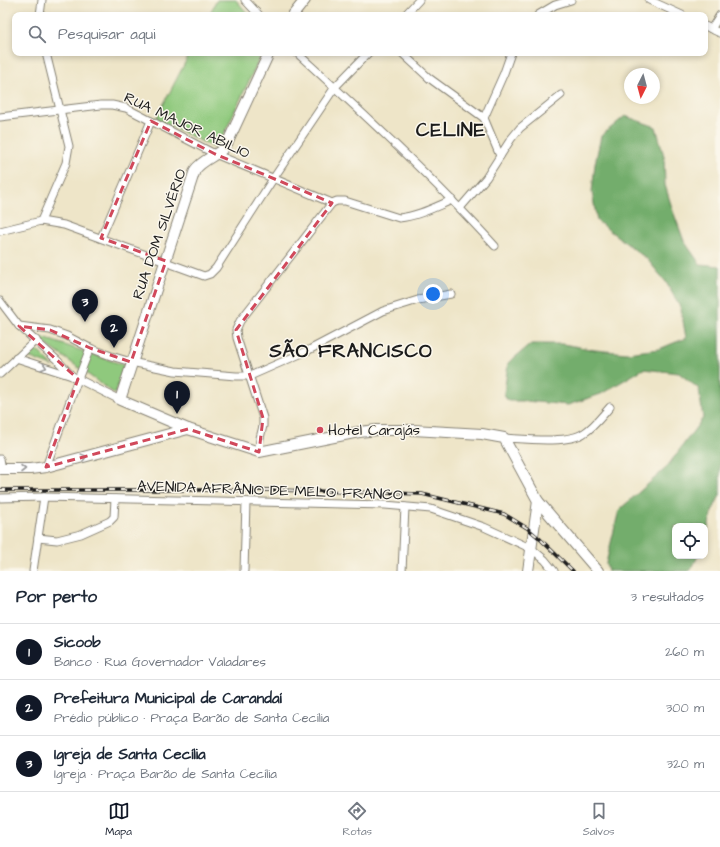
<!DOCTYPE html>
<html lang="pt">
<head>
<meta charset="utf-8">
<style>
  body { margin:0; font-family:"Architects Daughter",sans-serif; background:#f6f6f7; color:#1f2937 }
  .controls { position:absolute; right:12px; bottom:12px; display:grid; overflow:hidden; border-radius:8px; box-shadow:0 2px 6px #0003 }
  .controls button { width:36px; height:36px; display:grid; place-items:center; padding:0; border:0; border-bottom:1px solid #e0e1e3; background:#fff; color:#1f2937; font:20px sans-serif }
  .compass { position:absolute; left:624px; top:68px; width:36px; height:36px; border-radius:50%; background:#fff; box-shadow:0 2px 6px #0003; rotate:186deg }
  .you { position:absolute; left:433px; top:294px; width:14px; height:14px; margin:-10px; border:3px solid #fff; border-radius:50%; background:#1a73e8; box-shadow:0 0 0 6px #1a73e833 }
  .badge { display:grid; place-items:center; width:26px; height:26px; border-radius:50%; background:#111827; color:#fff; font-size:13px; font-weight:700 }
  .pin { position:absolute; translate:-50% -33px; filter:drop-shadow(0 1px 2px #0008) }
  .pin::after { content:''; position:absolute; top:21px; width:14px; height:12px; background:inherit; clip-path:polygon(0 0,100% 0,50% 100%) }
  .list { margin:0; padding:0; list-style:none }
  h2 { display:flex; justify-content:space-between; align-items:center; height:52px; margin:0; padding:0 16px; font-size:17px }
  h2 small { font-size:13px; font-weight:400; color:#747a83 }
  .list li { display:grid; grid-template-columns:26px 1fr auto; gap:12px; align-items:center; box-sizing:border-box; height:56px; padding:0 16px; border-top:1px solid #e0e1e3 }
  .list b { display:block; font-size:15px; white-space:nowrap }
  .list p { margin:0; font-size:13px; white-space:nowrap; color:#747a83 }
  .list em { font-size:13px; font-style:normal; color:#747a83 }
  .icon { flex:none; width:22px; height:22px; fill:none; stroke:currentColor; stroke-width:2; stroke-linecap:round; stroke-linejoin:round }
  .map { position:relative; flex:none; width:720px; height:571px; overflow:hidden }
  .search { position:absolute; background:#fff; box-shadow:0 2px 6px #0003; left:12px; right:12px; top:12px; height:44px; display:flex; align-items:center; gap:10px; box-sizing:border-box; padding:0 14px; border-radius:8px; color:#747a83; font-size:15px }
  .sheet { height:220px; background:#fff }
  nav { display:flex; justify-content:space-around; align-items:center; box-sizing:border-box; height:56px; border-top:1px solid #e0e1e3; background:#fff; font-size:11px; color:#747a83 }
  nav a { display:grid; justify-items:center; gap:2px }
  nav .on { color:#111827 }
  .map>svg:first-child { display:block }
  .green { fill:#8fc97d; stroke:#56724c }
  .forest { fill:#73ad6c; stroke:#486444 }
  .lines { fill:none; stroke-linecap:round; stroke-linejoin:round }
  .street-casing { stroke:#858072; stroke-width:9 }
  .secondary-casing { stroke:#858072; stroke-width:12 }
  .street { stroke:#fff; stroke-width:7 }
  .secondary { stroke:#fff; stroke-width:10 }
  .rail-casing { stroke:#1c1c1c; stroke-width:3.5 }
  .rail { stroke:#fbf7ec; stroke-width:2; stroke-dasharray:6; stroke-linecap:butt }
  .oneway { stroke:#999 }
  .marked { fill:none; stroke:#d1495b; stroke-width:3; stroke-dasharray:8 5; stroke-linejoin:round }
  .poi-dot { fill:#d1495b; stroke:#fbf7ec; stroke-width:1.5 }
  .labels { text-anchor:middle; stroke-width:3; stroke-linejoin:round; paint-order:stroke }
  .street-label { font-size:15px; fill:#1c1c1c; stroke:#fbf7ec }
  .poi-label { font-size:15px; fill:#1c1c1c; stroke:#fbf7ec; text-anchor:start }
  .district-label { font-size:19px; font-weight:bold; letter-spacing:1px; fill:#1c1c1c; stroke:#fbf7ec }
</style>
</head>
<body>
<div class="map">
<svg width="720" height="571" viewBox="0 0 720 571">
  <rect width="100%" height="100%" fill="#fbf7ec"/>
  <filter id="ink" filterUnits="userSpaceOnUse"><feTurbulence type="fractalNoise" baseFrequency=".025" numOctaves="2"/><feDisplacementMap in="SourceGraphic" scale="8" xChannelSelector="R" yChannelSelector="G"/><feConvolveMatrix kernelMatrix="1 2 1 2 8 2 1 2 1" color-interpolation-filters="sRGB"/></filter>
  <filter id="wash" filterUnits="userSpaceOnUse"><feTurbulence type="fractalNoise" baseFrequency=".012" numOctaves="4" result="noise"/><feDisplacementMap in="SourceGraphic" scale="16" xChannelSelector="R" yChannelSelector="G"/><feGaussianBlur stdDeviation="0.9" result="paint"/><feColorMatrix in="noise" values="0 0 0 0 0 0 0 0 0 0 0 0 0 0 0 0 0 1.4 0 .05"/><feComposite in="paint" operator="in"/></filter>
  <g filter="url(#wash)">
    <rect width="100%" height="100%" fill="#eee5c8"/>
    <g class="green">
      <polygon points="217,0 236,0 249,15 209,15"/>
      <polygon points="190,53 262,53 217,149 156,119"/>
      <polygon points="36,337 44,338 124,365 115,394"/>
      <polygon points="34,347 54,367 26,356"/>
    </g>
    <polygon class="forest" points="625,116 656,127 664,156 665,185 673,211 684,241 700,264 720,266 720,495 712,512 705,541 705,526 675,526 675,556 698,556 692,568 688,571 608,571 606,563 619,510 666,468 703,418 699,389 679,373 643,369 601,394 568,405 525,401 508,401 504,395 508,363 531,344 563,344 595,350 627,353 659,349 686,338 681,309 666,282 647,259 597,221 592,192 595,164 601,136"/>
  </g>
  <g filter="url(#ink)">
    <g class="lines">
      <g class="street-casing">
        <g id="street">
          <polyline points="245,0 259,15"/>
          <polyline points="649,0 682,15"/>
          <polyline points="40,15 42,0"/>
          <polyline points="405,15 419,0"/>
          <polyline points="538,15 555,5 571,0"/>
          <polyline points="705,26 720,33"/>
          <polyline points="711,29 720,15"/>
          <path d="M297,53C365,115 433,178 495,246"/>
          <polyline points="402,53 429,78 484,118"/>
          <polyline points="0,117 101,105 112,105 126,108 215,154 332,203"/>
          <polyline points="500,156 484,118 504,73 511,53"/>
          <polyline points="460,208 486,178 511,139 520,128 561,95"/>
          <polyline points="41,221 66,163 69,146 46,53"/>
          <polyline points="0,231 41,221 64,225 204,276 210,274 216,268 273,179 335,87 368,53"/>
          <polyline points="101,238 151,121"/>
          <polyline points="0,301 19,326 57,360 72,376"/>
          <polyline points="19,326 50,330 67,336 90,348 111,356 131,362 175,371 236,376 250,376 307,351 383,311 418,300 451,294"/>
          <polyline points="16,358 72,376 120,400"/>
          <polyline points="0,374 36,340"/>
          <path d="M504,438C524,439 568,444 584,433C594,427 602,416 610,407"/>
          <path d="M259,452L260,438L263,426V418L237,338L236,330L240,321L332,203L337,201H345L399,218C418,216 435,207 452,200"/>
          <polyline points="0,459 2,469"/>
          <polyline points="46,467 78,379 90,348"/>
          <polyline points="0,498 44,497 385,505 431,509 484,527 532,549 545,560 554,571"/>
          <polyline points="38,538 57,540 81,534 110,521 114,517 115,499"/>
          <polyline points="33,571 44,497"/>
          <polyline points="244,571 246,502"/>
          <polyline points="402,571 405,507"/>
        </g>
      </g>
      <g class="secondary-casing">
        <g id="secondary">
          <polyline points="293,15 305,0"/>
          <path d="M269,53L226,146C217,156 203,159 195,170L120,400L188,429L259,452L359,432L377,430H413L482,434L504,438L538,501L598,571"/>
          <polyline points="0,469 30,469 46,467 188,429"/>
          <polyline points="528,571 538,501"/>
        </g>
      </g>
      <use href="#street" class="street"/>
      <use href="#secondary" class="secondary"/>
      <g class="rail-casing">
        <polyline id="rail" points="0,490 276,490 422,494 504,514 527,528 539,538 573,571"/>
      </g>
      <use href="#rail" class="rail"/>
    </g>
    <defs><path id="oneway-chevron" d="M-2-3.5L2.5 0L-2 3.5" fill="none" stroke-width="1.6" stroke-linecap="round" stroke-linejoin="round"/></defs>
    <g class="oneway">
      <use href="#oneway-chevron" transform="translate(44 367) rotate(18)"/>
      <use href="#oneway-chevron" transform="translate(84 457) rotate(-15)"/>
      <use href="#oneway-chevron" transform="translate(23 469)"/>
    </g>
  </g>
  <path class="marked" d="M151,121L215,154L332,203L236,330L263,418L259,452L188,429L46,467L78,379L19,326L50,330L90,348L131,362L166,261L101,238Z"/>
  <circle class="poi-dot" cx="320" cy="430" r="4"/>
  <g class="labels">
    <g class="street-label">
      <text transform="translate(187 125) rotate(25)" y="5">RUA MAJOR ABILIO</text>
      <text transform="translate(159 234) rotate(-71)" y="5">RUA DOM SILVÉRIO</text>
      <text transform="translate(270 490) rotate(2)" y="5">AVENIDA AFRÂNIO DE MELO FRANCO</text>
    </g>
    <g class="poi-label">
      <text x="328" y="435">Hotel Carajás</text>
    </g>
    <g class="district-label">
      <text x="451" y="136">CELINE</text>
      <text x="351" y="357">SÃO FRANCISCO</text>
    </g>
  </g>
</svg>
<div class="controls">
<button><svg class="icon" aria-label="locate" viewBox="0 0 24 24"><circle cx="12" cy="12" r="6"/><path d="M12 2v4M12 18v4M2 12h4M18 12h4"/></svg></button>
</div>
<svg class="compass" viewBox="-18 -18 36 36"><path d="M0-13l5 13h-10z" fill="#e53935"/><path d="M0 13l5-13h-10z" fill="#747a83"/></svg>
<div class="you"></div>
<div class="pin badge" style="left:177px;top:414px">1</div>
<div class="pin badge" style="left:114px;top:348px">2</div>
<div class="pin badge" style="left:85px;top:322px">3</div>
<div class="search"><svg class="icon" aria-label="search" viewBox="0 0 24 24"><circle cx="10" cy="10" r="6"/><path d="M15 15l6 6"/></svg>Pesquisar aqui</div>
</div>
<section class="sheet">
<h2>Por perto<small>3 resultados</small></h2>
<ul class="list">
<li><span class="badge">1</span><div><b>Sicoob</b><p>Banco · Rua Governador Valadares</p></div><em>260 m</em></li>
<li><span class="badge">2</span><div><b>Prefeitura Municipal de Carandaí</b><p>Prédio público · Praça Barão de Santa Cecília</p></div><em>300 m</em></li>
<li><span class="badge">3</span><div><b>Igreja de Santa Cecília</b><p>Igreja · Praça Barão de Santa Cecília</p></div><em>320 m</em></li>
</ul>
</section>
<nav>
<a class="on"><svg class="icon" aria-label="map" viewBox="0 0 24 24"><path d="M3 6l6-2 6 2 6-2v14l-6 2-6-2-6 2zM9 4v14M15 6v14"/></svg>Mapa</a>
<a><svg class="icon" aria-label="directions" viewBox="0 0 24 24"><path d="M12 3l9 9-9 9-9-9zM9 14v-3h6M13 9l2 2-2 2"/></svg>Rotas</a>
<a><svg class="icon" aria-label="saved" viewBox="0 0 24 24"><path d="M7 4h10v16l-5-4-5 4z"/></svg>Salvos</a>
</nav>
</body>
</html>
